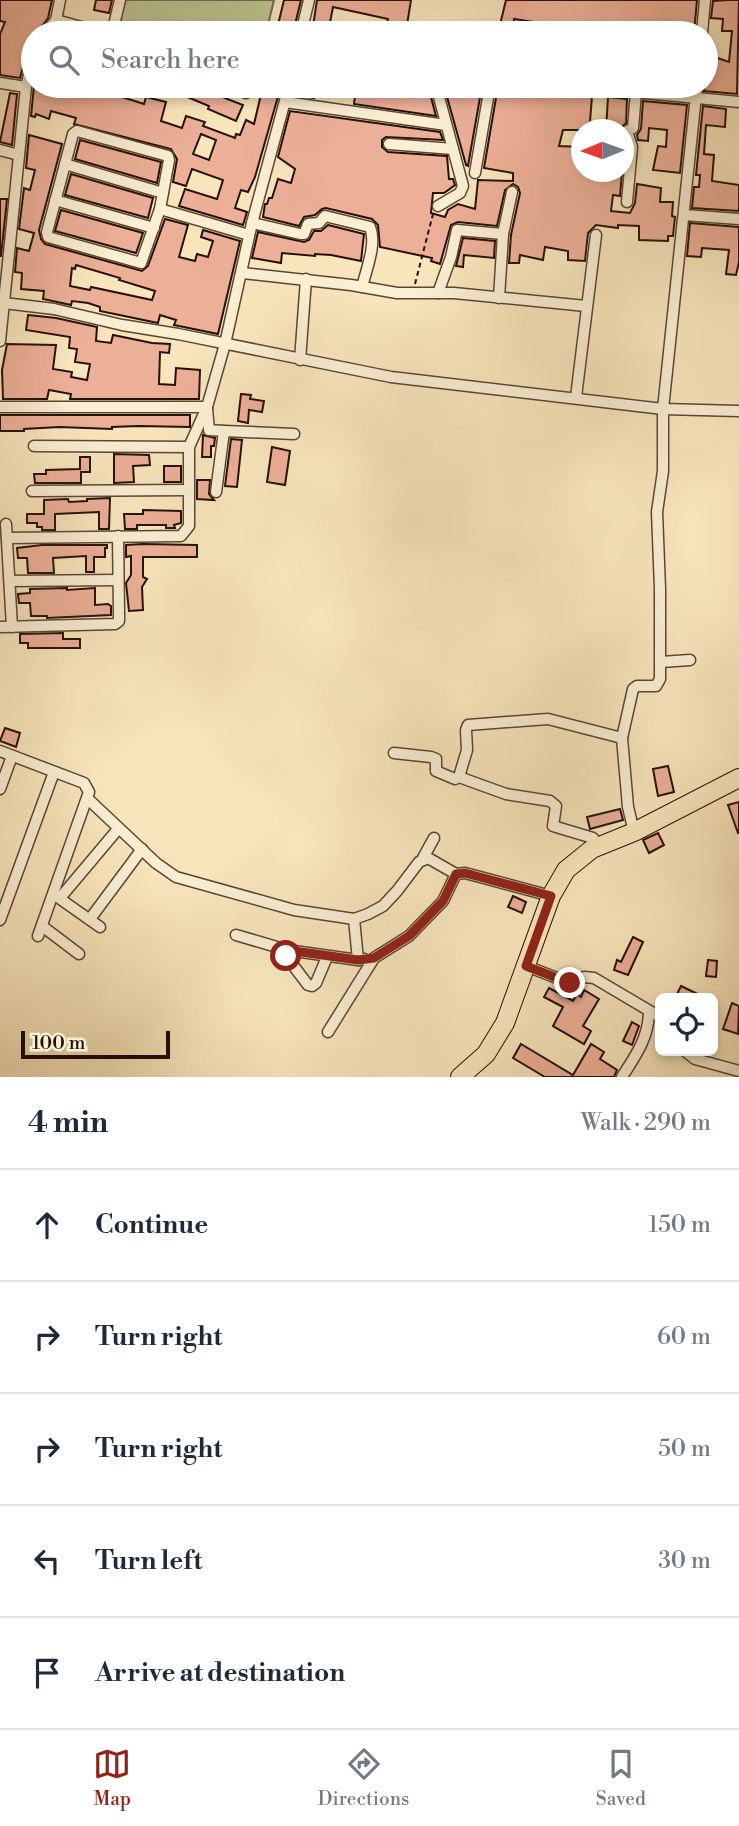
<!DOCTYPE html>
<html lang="en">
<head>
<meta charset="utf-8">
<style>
  body { margin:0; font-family:"Libre Bodoni",serif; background:#f2f2f3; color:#1f2937 }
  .controls { position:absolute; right:21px; bottom:21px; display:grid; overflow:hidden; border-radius:10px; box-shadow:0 4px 10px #0003 }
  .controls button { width:63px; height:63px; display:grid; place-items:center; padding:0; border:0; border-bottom:2px solid #e0e1e3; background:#fff; color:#1f2937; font:35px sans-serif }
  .compass { position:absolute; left:571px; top:119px; width:63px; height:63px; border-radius:50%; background:#fff; box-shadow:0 4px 10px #0003; rotate:269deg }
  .scale { position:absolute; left:21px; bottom:18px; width:149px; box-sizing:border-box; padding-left:7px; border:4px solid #271107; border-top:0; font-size:19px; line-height:24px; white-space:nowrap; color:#271107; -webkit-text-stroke:5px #faeed3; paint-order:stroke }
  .stop { position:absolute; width:21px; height:21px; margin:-16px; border:5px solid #8f2418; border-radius:50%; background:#fff }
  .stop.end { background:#8f2418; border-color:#fff; box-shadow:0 2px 7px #0008 }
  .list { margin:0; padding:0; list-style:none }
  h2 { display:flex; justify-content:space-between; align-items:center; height:91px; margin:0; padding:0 28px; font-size:30px }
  h2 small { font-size:23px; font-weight:400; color:#747a83 }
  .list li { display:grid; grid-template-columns:46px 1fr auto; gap:21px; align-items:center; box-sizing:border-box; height:112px; padding:0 28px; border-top:2px solid #e0e1e3 }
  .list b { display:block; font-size:26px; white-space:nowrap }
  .list em { font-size:23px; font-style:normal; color:#747a83 }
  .icon { flex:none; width:38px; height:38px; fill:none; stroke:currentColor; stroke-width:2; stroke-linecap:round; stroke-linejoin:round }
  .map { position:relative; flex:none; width:739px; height:1077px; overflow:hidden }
  .search { position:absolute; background:#fff; box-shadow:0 4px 10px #0003; left:21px; right:21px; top:21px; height:77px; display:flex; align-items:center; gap:18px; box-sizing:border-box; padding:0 24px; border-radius:38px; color:#747a83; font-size:26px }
  .sheet { height:651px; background:#fff }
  nav { display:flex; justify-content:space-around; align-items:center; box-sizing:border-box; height:98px; border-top:2px solid #e0e1e3; background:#fff; font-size:19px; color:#747a83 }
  nav a { display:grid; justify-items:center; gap:4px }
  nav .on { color:#8f2418 }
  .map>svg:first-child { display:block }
  .park { fill:#bcc591; stroke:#726b4c; stroke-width:2 }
  .building { fill:#ecaf98; stroke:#271107; stroke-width:2; fill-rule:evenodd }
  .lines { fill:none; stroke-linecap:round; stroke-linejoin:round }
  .minor-casing { stroke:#5b4634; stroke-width:13 }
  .primary-casing { stroke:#271107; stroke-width:20 }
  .path { stroke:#271107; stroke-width:2; stroke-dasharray:5 3.5; stroke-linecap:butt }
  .minor { stroke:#faeed3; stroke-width:10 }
  .primary { stroke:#f8e5bc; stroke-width:18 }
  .route { stroke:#8f2418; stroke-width:9 }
</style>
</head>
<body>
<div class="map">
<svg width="739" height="1077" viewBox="0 0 739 1077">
  <rect width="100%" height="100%" fill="#f8e5bc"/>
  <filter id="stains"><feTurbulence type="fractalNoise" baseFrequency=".00286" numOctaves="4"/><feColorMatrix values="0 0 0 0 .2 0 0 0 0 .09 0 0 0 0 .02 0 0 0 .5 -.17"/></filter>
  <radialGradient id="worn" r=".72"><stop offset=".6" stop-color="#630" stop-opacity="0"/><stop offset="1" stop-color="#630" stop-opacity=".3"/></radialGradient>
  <polygon class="park" points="124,0 274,0 266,33 135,33 119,27"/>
  <g class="building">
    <polygon points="0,0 52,0 48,18 37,33 33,33 33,50 26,56 20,78 0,75 0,34 5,22 0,21"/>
    <polygon points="96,0 112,0 109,13 94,10"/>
    <polygon points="284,0 301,0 293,33 276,33"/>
    <polygon points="317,0 411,0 407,25 431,30 431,33 384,33 388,19 333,7 328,33 312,33"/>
    <polygon points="506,0 697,0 694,33 602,33 578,31 578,33 558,33 559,26 514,19 512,33 498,33"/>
    <polygon points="728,0 739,0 737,94 704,91 706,65 709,55 729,62 732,31 722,31 723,19 711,18 713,1"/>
    <path d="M34,86H83L82,90L105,96L107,89L120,92L119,96L144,104L146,97L166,102L161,121L182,128L186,116L205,122L203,126L235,138L236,134L240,135L246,120L254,124L263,86H281L255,177L248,192L241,190L235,208L247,212L243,225L179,206L185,189L217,199L223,180L192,169L186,186L173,182L177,159L171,149L74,124L76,118L51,111L49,119L36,114L35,117L31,116ZM201,134L216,140L209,160L193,154Z"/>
    <polygon points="161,86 194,86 243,105 236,121 208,109 209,106"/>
    <polygon points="297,86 428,86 436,116 354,104 355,96 315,91 314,98 295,95"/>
    <polygon points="444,86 482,86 468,166 466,165"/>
    <polygon points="498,86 553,88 554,86 563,86 564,90 570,94 592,96 590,122 606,123 606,130 563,130 559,146 582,147 582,172 622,172 620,196 613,195 611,211 630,213 635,203 637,184 661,188 660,202 673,202 672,216 675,217 673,236 668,236 668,241 639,240 639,226 618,225 618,228 596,225 588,233 585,261 568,260 568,251 545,247 543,260 520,255 519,263 509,263 511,235 520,193 518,187 513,184 505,190 497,226 458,222 451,225 440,264 431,261 432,258 380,247 378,225 372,219 326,208 322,209 315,215 304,217 299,226 263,217 265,204 267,204 269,198 272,198 278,179 291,183 295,169 278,157 290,111 440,132 443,140 386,137 382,140 382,147 388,152 447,156 449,179 453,179 455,185 444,193 433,193 431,213 445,217 448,210 458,204 475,209 478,180 513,181 513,173 484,168"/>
    <polygon points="10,93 17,94 12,145 0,142"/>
    <polygon points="608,97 627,99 626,123 619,130 606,130"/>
    <polygon points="643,101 687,105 680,173 653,170 658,146 666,147 667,130 649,128 648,141 638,140 637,135 641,129"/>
    <polygon points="703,106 726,109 725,127 706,125 704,154 714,155 712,181 739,185 739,211 692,208 694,187 699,187 700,175 696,175"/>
    <path d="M29,135L62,144L39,230L41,239L45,244L142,271L148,266L165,219L188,225L179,257L195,261L197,254L208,257L213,241L201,237L203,230L240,241L218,334L174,325L176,320L160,315L158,323L100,311V307L88,303L72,301L71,305L43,299L44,291L21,289L22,273L15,272L17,248L29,251L34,233L19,229L24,188L30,190L35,170L26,168ZM76,265L120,278L119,280L155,291L152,300L91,287L90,290L70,286L72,268L75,269Z"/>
    <polygon points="80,140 161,162 157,183 75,159"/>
    <polygon points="71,174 153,198 148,218 65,195"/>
    <polygon points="0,199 7,199 1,256 0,256"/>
    <polygon points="61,210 143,233 136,253 55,231"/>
    <polygon points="690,223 739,227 739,262 736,275 726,274 729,250 702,248 701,257 687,256"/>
    <polygon points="328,225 364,234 361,261 331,255 315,254 315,256 282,253 281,263 252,258 258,232 304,242 309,240 314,231 321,231"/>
    <polygon points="463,238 495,241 494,258 464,255 463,267 456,266"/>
    <polygon points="28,315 56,318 97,327 96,341 111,343 113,335 152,343 170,344 169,353 160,352 159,384 175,385 176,368 200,370 199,399 70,399 71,394 49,390 47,399 3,399 2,370 7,344 56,345 53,369 72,372 71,377 87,380 90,364 75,362 77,349 69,348 70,337 26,330"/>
    <polygon points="241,394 251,395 250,399 264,401 262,412 249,410 248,423 238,421"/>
    <polygon points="0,415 190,415 190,427 138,426 112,427 112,429 59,427 24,429 24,431 0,431"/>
    <polygon points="203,435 215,438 214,446 211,446 211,457 202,457"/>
    <polygon points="231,439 242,440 237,487 225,486"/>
    <polygon points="272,447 290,451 285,485 267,482"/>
    <polygon points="114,454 149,455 150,465 133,466 134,482 114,483"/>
    <polygon points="80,457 90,457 90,472 81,472 81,483 35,483 34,474 46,474 46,470 80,469"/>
    <rect x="164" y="466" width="17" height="16"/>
    <polygon points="197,480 210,480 209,494 214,500 197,499"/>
    <polygon points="110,498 109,529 99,529 99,512 55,514 55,530 42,530 42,527 37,527 37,523 27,523 27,514 44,514 44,500 68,499 69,502 87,501 87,499"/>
    <polygon points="143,510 181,511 181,523 174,525 175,528 166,528 166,525 137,525 137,529 125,529 124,514 143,514"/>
    <polygon points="143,544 197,545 197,557 143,557 143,577 147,579 142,587 143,610 129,611 126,583 131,575 131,556 126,557 126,545"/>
    <polygon points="42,545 107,545 107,548 105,548 105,557 94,557 94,572 86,572 86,556 53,558 54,573 28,573 27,558 18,558 17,548"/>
    <polygon points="67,588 67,590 95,588 95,605 108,604 111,606 111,615 47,618 47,616 31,616 30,603 19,603 18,594 30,593 30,589"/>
    <polygon points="63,633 63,639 80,639 80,648 28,648 28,643 20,643 20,634"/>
    <polygon points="5,728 20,733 16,747 0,741"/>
    <polygon points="668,766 674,792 658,796 653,769"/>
    <polygon points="739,802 739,833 738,833 728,805"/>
    <polygon points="620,809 623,820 590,829 587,817"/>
    <polygon points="658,833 664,845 649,853 643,840"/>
    <polygon points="513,896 526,902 522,913 508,907"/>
    <polygon points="633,937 643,942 628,975 614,970 617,960 621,962"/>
    <polygon points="708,960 717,961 716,977 706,976"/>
    <polygon points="681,986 706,998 675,998"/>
    <polygon points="549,988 573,1001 577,994 581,997 584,990 599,999 583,1026 591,1031 584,1044 553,1026 563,1007 544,997"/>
    <polygon points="732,1003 739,1006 738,1034 723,1029"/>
    <polygon points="632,1022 639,1026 632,1045 623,1041"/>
    <polygon points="521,1044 573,1075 591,1044 604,1052 600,1059 617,1070 614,1077 545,1077 513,1058"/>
  </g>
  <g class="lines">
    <g class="minor-casing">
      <g id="minor">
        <polyline points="56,20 103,33"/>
        <polyline points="45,33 56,20 60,0"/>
        <polyline points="112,33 120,0"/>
        <polyline points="301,33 309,0"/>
        <polyline points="702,33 705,0"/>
        <polyline points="0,83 26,87"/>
        <polyline points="230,86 246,93"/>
        <polyline points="436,86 463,186 460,193 438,206"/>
        <polyline points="571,86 739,102"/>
        <polyline points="285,102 446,125"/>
        <polygon points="77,131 168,156 169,160 160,209 141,263 48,237 47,232 73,134"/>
        <polyline points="389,144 453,149"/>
        <polyline points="0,150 19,155"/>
        <polyline points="65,164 163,193"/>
        <polyline points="475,173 490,86"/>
        <polyline points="55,200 154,228"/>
        <polyline points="627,202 632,147 627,131 633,128 636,92"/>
        <polyline points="160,209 249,235"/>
        <polyline points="684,215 739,219"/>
        <path d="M252,223L300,234H304L308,224L319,223L325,216L370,227C377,244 366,270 362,287"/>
        <polyline points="242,273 351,285 397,293 454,293 586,306"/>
        <polyline points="438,293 451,257 457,230 503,234"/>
        <polyline points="499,298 503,234 512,192"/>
        <polyline points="4,303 54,309 122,325 178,334 391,377 663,409 739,411"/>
        <polyline points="0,341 26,87 33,58"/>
        <polyline points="300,360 306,279"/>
        <polyline points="576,397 596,235"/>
        <polyline points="0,407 207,407 225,344 252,223 289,86"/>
        <polyline points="207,409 209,430 224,431 216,492"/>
        <polyline points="224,431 294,434"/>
        <polyline points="34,446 189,447"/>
        <polyline points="32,491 188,490"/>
        <polyline points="6,524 12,627"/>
        <polyline points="7,538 181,536 189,526 189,447 207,407"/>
        <polyline points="10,581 118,580"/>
        <polyline points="0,627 115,624 119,621 119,614 118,536"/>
        <polyline points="661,662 690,660"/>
        <polyline points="0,751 84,783 89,792 38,936"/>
        <polyline points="394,753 431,757 436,759 436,771 455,779 459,777 467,750 466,730 468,725 548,719 622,738"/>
        <polyline points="459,777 506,794 550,801 556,806 553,826 593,838 598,847"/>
        <polyline points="0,789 12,756"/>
        <polyline points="88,799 156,863 176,877 294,910 354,919 368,914 383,906 397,891 419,862 428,858 456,874 465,873 551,896"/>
        <polyline points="634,832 628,807 622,738 633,689 637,686 656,686 660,679 660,589 657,512 663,471 663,409 697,86"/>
        <polyline points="423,858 434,838"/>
        <polyline points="56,896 100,927"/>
        <polyline points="60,898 118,829"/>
        <polyline points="90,919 142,849"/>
        <polyline points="354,919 358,960 364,959"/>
        <polyline points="0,920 54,772"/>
        <polyline points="42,926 79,954"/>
        <polyline points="236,935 287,950 358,960"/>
        <polyline points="287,950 286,956 308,985 312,986 316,983 327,957"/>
        <polyline points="526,966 570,983 584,977 594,978 660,1017"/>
        <polyline points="328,1032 374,958 409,936 443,901 456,874"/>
        <polyline points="685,1051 695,1059 739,1071"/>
        <path d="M622,1077C636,1055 649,1037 649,1011"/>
      </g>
    </g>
    <g class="primary-casing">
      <polyline id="primary" points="460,1077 486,1054 505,1023 551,896 566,870 592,849 634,832 739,778"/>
    </g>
    <polyline class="path" points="415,284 433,214"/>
    <use href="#minor" class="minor"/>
    <use href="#primary" class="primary"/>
  </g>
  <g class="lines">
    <polyline class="route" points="286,956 287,950 358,960 374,958 409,936 443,901 456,874 465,873 551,896 526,966 570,983"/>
  </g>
  <rect width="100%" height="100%" filter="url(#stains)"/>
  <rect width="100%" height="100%" fill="url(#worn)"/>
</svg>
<div class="controls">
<button><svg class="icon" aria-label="locate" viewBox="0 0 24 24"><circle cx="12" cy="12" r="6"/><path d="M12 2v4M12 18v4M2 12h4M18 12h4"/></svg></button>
</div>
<svg class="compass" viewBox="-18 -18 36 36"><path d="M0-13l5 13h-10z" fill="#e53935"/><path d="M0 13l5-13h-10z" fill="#747a83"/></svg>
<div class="scale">100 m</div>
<div class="stop" style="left:286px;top:956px"></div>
<div class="stop end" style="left:570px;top:983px"></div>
<div class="search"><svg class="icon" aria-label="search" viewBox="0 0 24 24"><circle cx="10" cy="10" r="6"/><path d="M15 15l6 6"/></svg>Search here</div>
</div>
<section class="sheet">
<h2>4 min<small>Walk · 290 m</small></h2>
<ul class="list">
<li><svg class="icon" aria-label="ahead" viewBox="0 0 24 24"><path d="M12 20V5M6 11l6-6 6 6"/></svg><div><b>Continue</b></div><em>150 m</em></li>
<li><svg class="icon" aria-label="right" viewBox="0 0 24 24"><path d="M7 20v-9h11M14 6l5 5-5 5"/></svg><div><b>Turn right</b></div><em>60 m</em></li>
<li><svg class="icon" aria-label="right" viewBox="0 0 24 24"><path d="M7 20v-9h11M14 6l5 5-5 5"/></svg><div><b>Turn right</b></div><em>50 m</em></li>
<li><svg class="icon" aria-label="left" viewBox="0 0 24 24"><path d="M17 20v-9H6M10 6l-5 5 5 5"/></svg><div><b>Turn left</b></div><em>30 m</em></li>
<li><svg class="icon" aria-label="arrive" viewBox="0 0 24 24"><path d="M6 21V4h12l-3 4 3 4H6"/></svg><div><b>Arrive at destination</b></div></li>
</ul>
</section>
<nav>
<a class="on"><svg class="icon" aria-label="map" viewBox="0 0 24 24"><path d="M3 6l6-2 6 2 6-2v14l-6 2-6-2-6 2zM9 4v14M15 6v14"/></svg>Map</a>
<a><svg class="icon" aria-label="directions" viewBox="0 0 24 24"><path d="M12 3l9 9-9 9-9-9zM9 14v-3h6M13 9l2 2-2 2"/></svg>Directions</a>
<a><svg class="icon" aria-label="saved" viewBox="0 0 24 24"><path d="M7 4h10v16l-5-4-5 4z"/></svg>Saved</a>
</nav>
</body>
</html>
